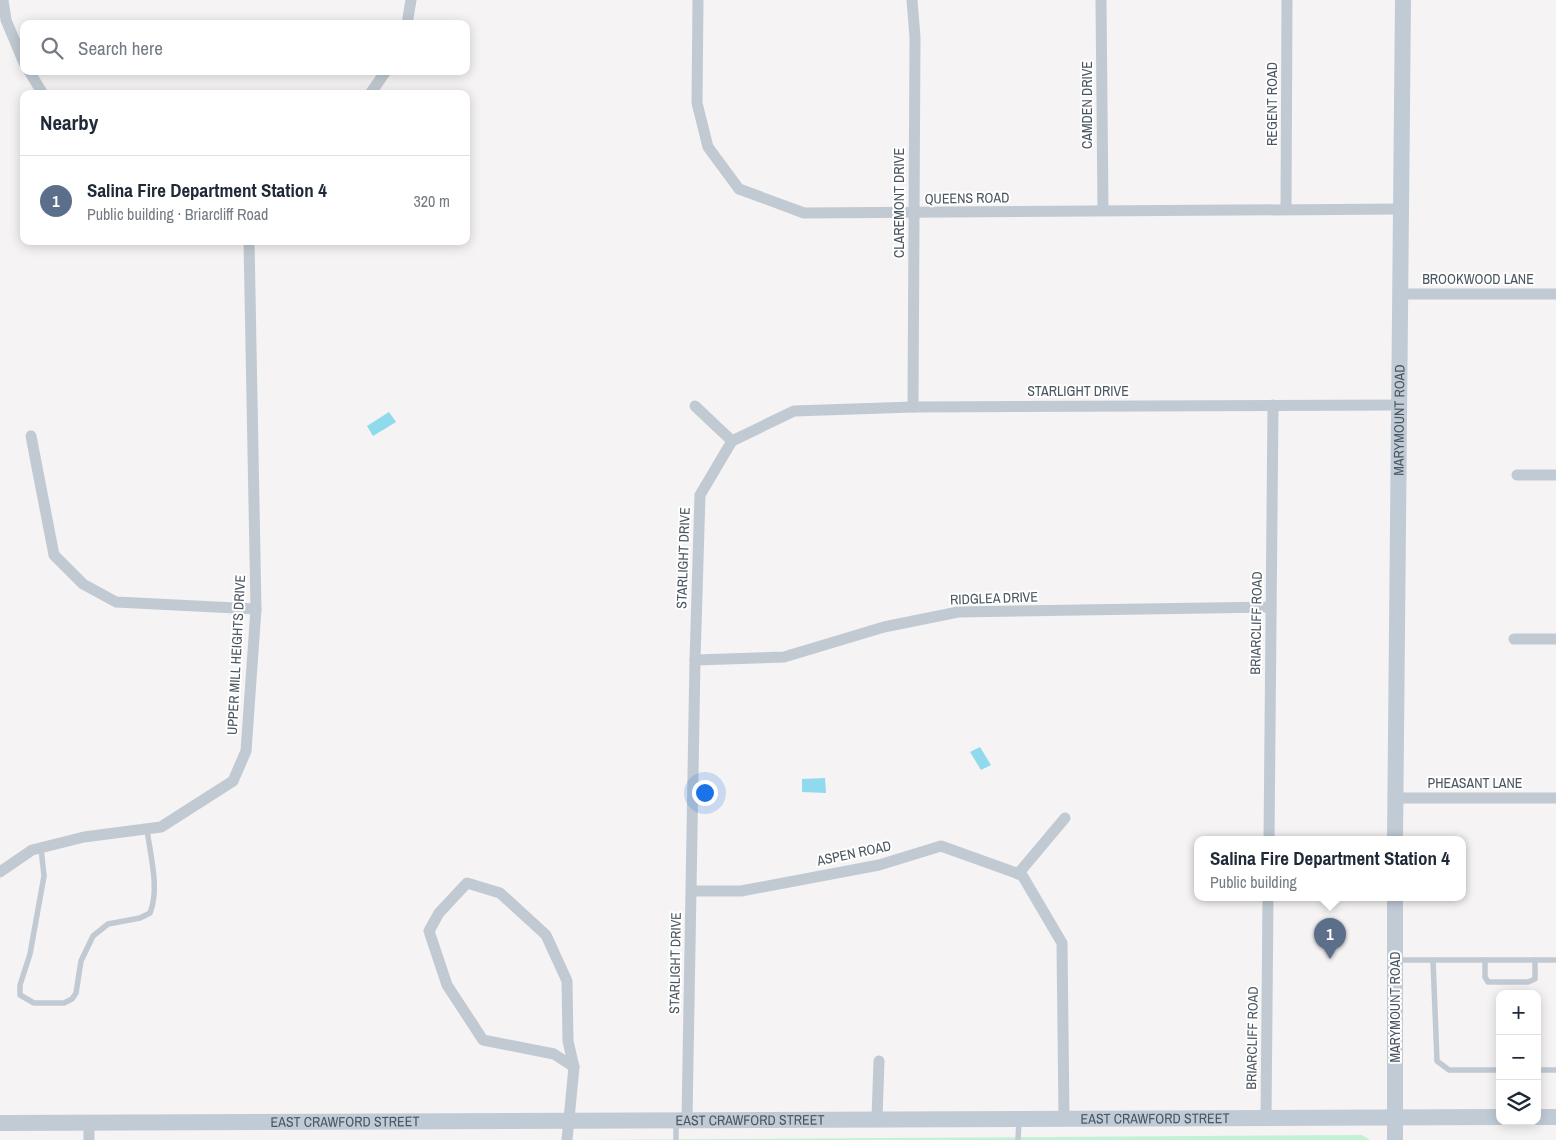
<!DOCTYPE html>
<html lang="en">
<head>
<meta charset="utf-8">
<style>
  body { margin:0; font-family:"Archivo Narrow",sans-serif; background:#f2f2f3; color:#1f2937 }
  .controls { position:absolute; right:15px; bottom:15px; display:grid; overflow:hidden; border-radius:10px; box-shadow:0 2px 12px #0003 }
  .controls button { width:45px; height:45px; display:grid; place-items:center; padding:0; border:0; border-bottom:1px solid #e0e1e3; background:#fff; color:#1f2937; font:25px sans-serif }
  .you { position:absolute; left:704px; top:792px; width:18px; height:18px; margin:-12px; border:4px solid #fff; border-radius:50%; background:#1a73e8; box-shadow:0 0 0 8px #1a73e833 }
  .badge { display:grid; place-items:center; width:32px; height:32px; border-radius:50%; background:#1a73e8; color:#fff; font-size:16px; font-weight:700 }
  .pin { position:absolute; translate:-50% -41px; filter:drop-shadow(0 1px 2px #0008) }
  .pin::after { content:''; position:absolute; top:26px; width:18px; height:15px; background:inherit; clip-path:polygon(0 0,100% 0,50% 100%) }
  .popup { position:absolute; left:1194px; top:836px; width:272px; height:65px; box-sizing:border-box; display:grid; place-content:center; border-radius:10px; background:#fff; filter:drop-shadow(0 1px 4px #0005); font-size:16px; white-space:nowrap; color:#747a83 }
  .popup b { font-size:19px; color:#1f2937 }
  .popup::after { content:''; position:absolute; left:50%; top:100%; margin-left:-10px; border:10px solid transparent; border-top-color:#fff }
  .list { margin:0; padding:0; list-style:none }
  h2 { display:flex; justify-content:space-between; align-items:center; height:65px; margin:0; padding:0 20px; font-size:21px }
  h2 small { font-size:16px; font-weight:400; color:#747a83 }
  .list li { display:grid; grid-template-columns:32px 1fr auto; gap:15px; align-items:center; box-sizing:border-box; height:90px; padding:0 20px; border-top:1px solid #e0e1e3 }
  .list b { display:block; font-size:19px; white-space:nowrap }
  .list p { margin:0; font-size:16px; white-space:nowrap; color:#747a83 }
  .list em { font-size:16px; font-style:normal; color:#747a83 }
  .icon { flex:none; width:28px; height:28px; fill:none; stroke:currentColor; stroke-width:2; stroke-linecap:round; stroke-linejoin:round }
  .map { position:relative; flex:none; width:1556px; height:1140px; overflow:hidden }
  .search { position:absolute; background:#fff; box-shadow:0 2px 12px #0003; left:20px; top:20px; width:450px; height:55px; display:flex; align-items:center; gap:12px; box-sizing:border-box; padding:0 18px; border-radius:10px; color:#747a83; font-size:19px }
  .panel { position:absolute; background:#fff; box-shadow:0 2px 12px #0003; left:20px; top:90px; width:450px; height:155px; border-radius:10px }
  .map>svg:first-child { display:block }
  .green { fill:#c3f1d5 }
  .water { fill:#90daee }
  .lines { fill:none; stroke-linecap:round; stroke-linejoin:round }
  .lane { stroke:#c1cad2; stroke-width:5.5 }
  .street { stroke:#c1cad2; stroke-width:11 }
  .secondary { stroke:#c1cbd6; stroke-width:16 }
  .labels { text-anchor:middle; stroke-width:4; stroke-linejoin:round; paint-order:stroke }
  .street-label { font-size:14px; fill:#4a5661; stroke:#fff }
</style>
</head>
<body>
<div class="map">
<svg width="1556" height="1140" viewBox="0 0 1556 1140">
  <rect width="100%" height="100%" fill="#f5f3f3"/>
  <polygon class="green" points="1362,1135 1370,1140 587,1140"/>
  <g class="water">
    <polygon points="389,412 396,422 373,436 367,426"/>
    <polygon points="980,747 991,765 981,770 970,752"/>
    <polygon points="825,778 826,793 802,792 802,779"/>
  </g>
  <g class="lines">
    <g class="lane">
      <path d="M41,848L44,876L30,954L20,985V995L34,1003H64L72,999L76,993L81,961L93,936L108,924L140,918L150,913C160,888 150,855 147,829"/>
      <polyline points="1396,960 1556,960"/>
      <polyline points="1433,960 1437,1061 1449,1070 1500,1070"/>
      <polyline points="1485,960 1485,977 1488,982 1528,982 1535,979 1535,960"/>
      <polyline points="1537,1070 1556,1070"/>
      <polyline points="676,1140 676,1121"/>
      <polyline points="1018,1140 1019,1120"/>
    </g>
    <g class="street">
      <polyline points="3,0 6,20 24,63"/>
      <polyline points="698,0 697,103 708,147 739,189 804,213 1401,209"/>
      <polyline points="912,0 915,37 913,407"/>
      <polyline points="1101,0 1103,210"/>
      <polyline points="407,24 411,0"/>
      <polyline points="29,71 43,94"/>
      <polyline points="370,94 386,71"/>
      <polyline points="1286,208 1287,0"/>
      <polyline points="1400,294 1556,294"/>
      <polyline points="695,406 732,441"/>
      <polyline points="31,436 54,555 83,584 116,602 256,609"/>
      <polyline points="1517,475 1556,475"/>
      <polyline points="1514,639 1556,639"/>
      <polyline points="695,660 784,657 884,627 958,612 1271,607"/>
      <polyline points="1395,798 1556,798"/>
      <polyline points="1269,840 1273,405"/>
      <polyline points="0,872 32,850 84,837 161,827 233,781 246,751 256,609 249,241"/>
      <polyline points="1018,874 1065,818"/>
      <polygon points="467,883 500,893 546,935 567,981 568,1041 574,1067 554,1054 483,1040 447,985 429,931 439,913"/>
      <polyline points="692,891 741,891 879,865 941,846 1022,875 1062,943 1064,1118"/>
      <polyline points="877,1118 879,1061"/>
      <polyline points="1266,1118 1268,898"/>
      <polyline points="687,1119 695,660 700,495 732,441 794,411 913,407 1399,405"/>
      <polyline points="89,1140 89,1122"/>
      <polyline points="567,1140 574,1067"/>
    </g>
    <g class="secondary">
      <path id="s1" d="M1395,840L1403,0"/>
      <polyline points="1395,898 1395,1140"/>
      <polyline points="1537,1117 1556,1117"/>
      <path id="s2" d="M0,1123L1500,1117"/>
    </g>
  </g>
  <g class="labels">
    <g class="street-label">
      <text transform="translate(1272 104) rotate(-90)" y="5">REGENT ROAD</text>
      <text transform="translate(1087 105) rotate(-90)" y="5">CAMDEN DRIVE</text>
      <text transform="translate(967 198) rotate(-1)" y="5">QUEENS ROAD</text>
      <text transform="translate(899 203) rotate(-90)" y="5">CLAREMONT DRIVE</text>
      <text x="1478" y="284">BROOKWOOD LANE</text>
      <text x="1078" y="396">STARLIGHT DRIVE</text>
      <text dy="5" stroke="none"><textPath href="#s1" startOffset="420">MARYMOUNT ROAD</textPath></text>
      <text transform="translate(683 558) rotate(-88)" y="5">STARLIGHT DRIVE</text>
      <text transform="translate(994 598) rotate(-2)" y="5">RIDGLEA DRIVE</text>
      <text transform="translate(1256 623) rotate(-89)" y="5">BRIARCLIFF ROAD</text>
      <text transform="translate(236 655) rotate(-87)" y="5">UPPER MILL HEIGHTS DRIVE</text>
      <text x="1475" y="788">PHEASANT LANE</text>
      <text transform="translate(854 853) rotate(-12)" y="5">ASPEN ROAD</text>
      <text transform="translate(675 963) rotate(-89)" y="5">STARLIGHT DRIVE</text>
      <text transform="translate(1395 1007) rotate(-90)" y="5">MARYMOUNT ROAD</text>
      <text transform="translate(1252 1038) rotate(-89)" y="5">BRIARCLIFF ROAD</text>
      <text dy="5" stroke="none"><textPath href="#s2" startOffset="1155">EAST CRAWFORD STREET</textPath></text>
      <text dy="5" stroke="none"><textPath href="#s2" startOffset="750">EAST CRAWFORD STREET</textPath></text>
      <text dy="5" stroke="none"><textPath href="#s2" startOffset="345">EAST CRAWFORD STREET</textPath></text>
    </g>
  </g>
</svg>
<div class="controls">
<button>+</button>
<button>−</button>
<button><svg class="icon" aria-label="layers" viewBox="0 0 24 24"><path d="M12 4l9 5-9 5-9-5zM3 14l9 5 9-5"/></svg></button>
</div>
<div class="you"></div>
<div class="pin badge" style="left:1330px;top:959px;background:#5c6f8a">1</div>
<div class="popup"><b>Salina Fire Department Station 4</b>Public building</div>
<div class="search"><svg class="icon" aria-label="search" viewBox="0 0 24 24"><circle cx="10" cy="10" r="6"/><path d="M15 15l6 6"/></svg>Search here</div>
<section class="panel">
<h2>Nearby<small></small></h2>
<ul class="list">
<li><span class="badge" style="background:#5c6f8a">1</span><div><b>Salina Fire Department Station 4</b><p>Public building · Briarcliff Road</p></div><em>320 m</em></li>
</ul>
</section>
</div>
</body>
</html>
